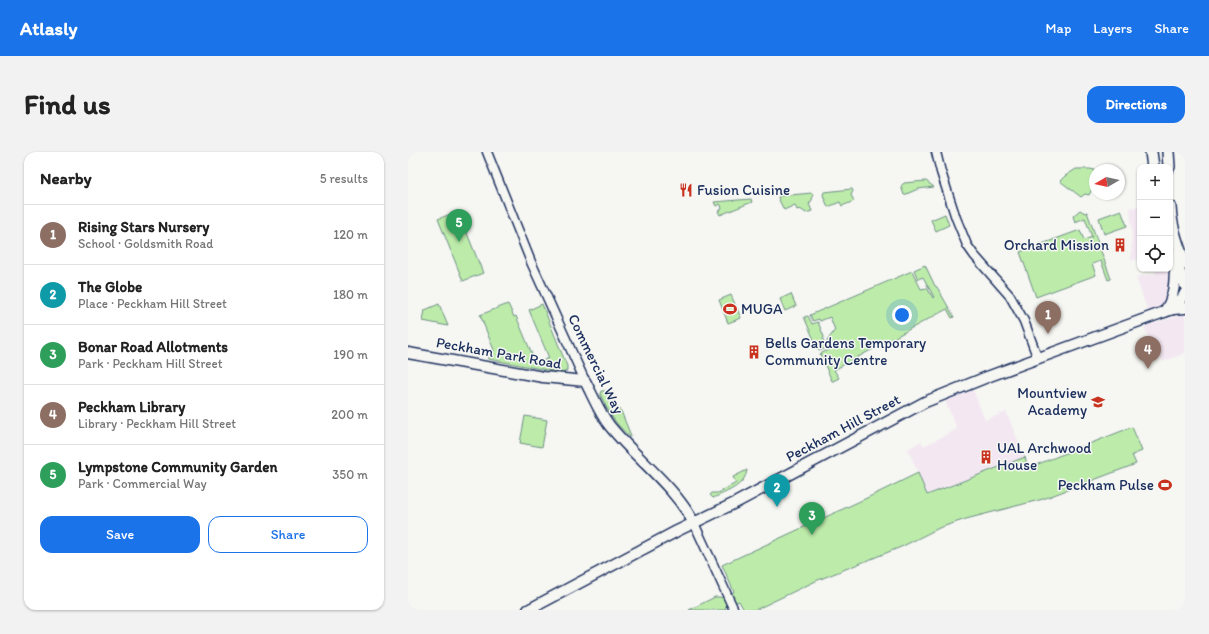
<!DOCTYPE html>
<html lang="en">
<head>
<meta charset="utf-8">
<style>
  body { margin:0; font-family:Itim,sans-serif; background:#f2f2f2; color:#222 }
  .controls { position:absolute; right:12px; top:12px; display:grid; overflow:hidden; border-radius:8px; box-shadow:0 1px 3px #0004 }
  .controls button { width:36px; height:36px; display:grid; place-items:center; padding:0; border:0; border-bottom:1px solid #e0e0e0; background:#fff; color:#222; font:20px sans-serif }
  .compass { position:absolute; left:681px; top:12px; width:36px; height:36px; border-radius:50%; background:#fff; box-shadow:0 1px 3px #0004; rotate:261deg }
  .you { position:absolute; left:494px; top:163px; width:14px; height:14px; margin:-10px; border:3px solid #fff; border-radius:50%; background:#1a73e8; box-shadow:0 0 0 6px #1a73e833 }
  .badge { display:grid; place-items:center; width:26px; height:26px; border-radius:50%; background:#1a73e8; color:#fff; font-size:13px; font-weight:700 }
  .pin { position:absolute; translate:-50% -33px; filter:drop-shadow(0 1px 2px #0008) }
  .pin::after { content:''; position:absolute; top:21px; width:14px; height:12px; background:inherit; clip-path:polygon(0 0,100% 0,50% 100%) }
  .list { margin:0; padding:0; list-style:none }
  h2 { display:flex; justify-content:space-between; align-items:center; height:52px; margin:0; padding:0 16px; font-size:17px }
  h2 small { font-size:13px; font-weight:400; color:#767676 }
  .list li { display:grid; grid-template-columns:26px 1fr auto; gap:12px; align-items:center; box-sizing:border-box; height:60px; padding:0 16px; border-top:1px solid #e0e0e0 }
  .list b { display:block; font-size:15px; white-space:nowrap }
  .list p { margin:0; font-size:13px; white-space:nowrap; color:#767676 }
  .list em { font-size:13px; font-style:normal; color:#767676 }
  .actions { display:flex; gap:8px; padding:12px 16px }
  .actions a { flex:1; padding:9px 0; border:1px solid #1a73e8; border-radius:12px; text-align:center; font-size:14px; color:#1a73e8 }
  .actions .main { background:#1a73e8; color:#fff }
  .icon { flex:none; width:22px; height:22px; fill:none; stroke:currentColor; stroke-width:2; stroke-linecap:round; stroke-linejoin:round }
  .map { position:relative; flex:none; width:777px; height:458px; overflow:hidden; border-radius:12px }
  header { display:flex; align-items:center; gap:24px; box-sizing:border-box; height:56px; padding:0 20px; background:#1a73e8; color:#fff }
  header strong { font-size:19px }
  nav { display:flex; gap:22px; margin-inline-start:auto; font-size:14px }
  .intro { display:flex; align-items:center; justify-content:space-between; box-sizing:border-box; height:96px; padding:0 24px }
  h1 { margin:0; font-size:28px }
  .button { padding:10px 18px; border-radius:12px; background:#1a73e8; color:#fff; font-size:14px; font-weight:700 }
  main { display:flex; gap:24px; padding:0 24px }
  aside { flex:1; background:#fff; border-radius:12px; box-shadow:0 1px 3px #0004 }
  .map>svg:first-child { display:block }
  .built { fill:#f3e8f2 }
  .green { fill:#bdecaa; stroke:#6c8e84 }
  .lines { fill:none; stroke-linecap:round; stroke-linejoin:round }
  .tertiary-casing { stroke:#1b2f5e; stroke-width:11 }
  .secondary-casing { stroke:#1b2f5e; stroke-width:13 }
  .trunk-casing { stroke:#1b2f5e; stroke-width:14 }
  .tertiary { stroke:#f6f6f2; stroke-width:8 }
  .secondary { stroke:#f6f6f2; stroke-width:10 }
  .trunk { stroke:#f6f6f2; stroke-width:11 }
  .labels { text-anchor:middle; stroke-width:3; stroke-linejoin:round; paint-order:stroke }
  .poi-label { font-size:15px; fill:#1b2f5e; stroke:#f6f6f2; text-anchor:start }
  .street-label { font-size:15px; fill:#1b2f5e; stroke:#f6f6f2 }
</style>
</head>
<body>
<header>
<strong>Atlasly</strong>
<nav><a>Map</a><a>Layers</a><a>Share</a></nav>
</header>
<div class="intro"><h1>Find us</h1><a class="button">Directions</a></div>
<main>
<aside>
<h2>Nearby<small>5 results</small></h2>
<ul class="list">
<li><span class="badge" style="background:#8d6e63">1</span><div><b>Rising Stars Nursery</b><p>School · Goldsmith Road</p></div><em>120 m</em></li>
<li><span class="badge" style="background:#0f9aa8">2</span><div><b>The Globe</b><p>Place · Peckham Hill Street</p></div><em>180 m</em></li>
<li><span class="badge" style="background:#2e9e5b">3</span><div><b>Bonar Road Allotments</b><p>Park · Peckham Hill Street</p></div><em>190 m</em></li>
<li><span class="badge" style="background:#8d6e63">4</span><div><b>Peckham Library</b><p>Library · Peckham Hill Street</p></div><em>200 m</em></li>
<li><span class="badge" style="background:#2e9e5b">5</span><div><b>Lympstone Community Garden</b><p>Park · Commercial Way</p></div><em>350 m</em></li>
</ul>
<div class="actions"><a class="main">Save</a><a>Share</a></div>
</aside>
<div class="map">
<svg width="777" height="458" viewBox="0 0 777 458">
  <rect width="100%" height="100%" fill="#f6f6f2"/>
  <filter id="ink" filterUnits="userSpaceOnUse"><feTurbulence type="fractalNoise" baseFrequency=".025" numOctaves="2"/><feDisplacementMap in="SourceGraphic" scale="8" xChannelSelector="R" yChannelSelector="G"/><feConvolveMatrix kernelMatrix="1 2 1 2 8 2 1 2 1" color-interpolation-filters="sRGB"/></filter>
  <g filter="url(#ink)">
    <g class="built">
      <polygon points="732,54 732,107 723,108 724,78 722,56"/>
      <polygon points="762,107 763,112 756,153 740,160 728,125 747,122 747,117 762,117"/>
      <polygon points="777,162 777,201 755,210 753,205 749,207 736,174"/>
      <polygon points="565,238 577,268 598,260 617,305 519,343 500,297 513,289 516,294 549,277 537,249"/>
    </g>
    <g class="green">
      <polygon points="668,17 682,17 687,18 687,31 681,43 677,42 673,45 652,29 657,24"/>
      <polygon points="518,29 526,35 510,37 496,43 493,34 496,31"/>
      <polygon points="444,37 445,39 443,43 446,49 434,54 432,50 420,55 415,43 416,40"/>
      <polygon points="404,41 405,43 404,48 401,52 404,59 398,61 392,57 389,58 387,53 376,58 370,46 371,44"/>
      <polygon points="343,47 344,50 312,63 310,59 314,57 313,53 312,52 308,54 306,50"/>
      <polygon points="672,58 677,61 679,60 703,127 700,128 693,109 684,112 688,123 628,145 612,100 672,78 676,88 684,85 677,66 667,70 665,64"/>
      <polygon points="713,58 719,74 696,82 691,66"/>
      <polygon points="50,59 75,121 55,129 30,67"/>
      <polygon points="537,62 541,73 528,79 523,68"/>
      <polygon points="517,113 527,134 529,135 546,165 544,166 539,157 426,218 431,226 425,229 424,229 412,202 422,197 419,189 427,178 422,165 412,169 411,167 405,169 402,163 504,119 513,137 519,136 525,146 526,145 515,125 510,127 506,118"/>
      <polygon points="383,142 388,154 377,159 372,147"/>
      <polygon points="323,143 333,166 320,171 311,148"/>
      <polygon points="31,152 40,174 15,169 17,158"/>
      <polygon points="100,152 106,165 108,164 128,212 141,206 121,158 134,152 159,214 159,218 155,221 80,207 86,198 72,163"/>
      <polygon points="400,164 404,172 410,170 416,185 415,187 418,196 411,199 396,165"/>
      <path d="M193,239H198L201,246L206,253L213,259L223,284L222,285C206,270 201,262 192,242Z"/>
      <polygon points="117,264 139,268 134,295 112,291"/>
      <polygon points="724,275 734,299 724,303 728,312 635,347 558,367 531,376 493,395 410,428 347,458 336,458 331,449 317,455 318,458 281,458 307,445 312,445 313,446 326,440 314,413 463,344 510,321 519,343 617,305 620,316"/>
      <path d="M339,318C337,334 318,340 305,346L302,343L304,341H310L328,331L325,325Z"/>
    </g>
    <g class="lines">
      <g class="tertiary-casing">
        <g id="tertiary">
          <polyline points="79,0 123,110 177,229"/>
          <polyline points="528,0 533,20 548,66 559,93 566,103 602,144 616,169 630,207"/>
          <polyline points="286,371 326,458"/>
        </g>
      </g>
      <g class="secondary-casing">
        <g id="secondary">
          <polyline points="765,157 775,145 777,141"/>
          <path d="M756,160C767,147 767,126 767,110"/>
          <path d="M0,201L135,225L177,229C185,244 191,260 201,273C228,307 264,331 286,371"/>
          <polyline points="120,458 269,379 329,350 517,250 579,225 756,160 765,157 777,156"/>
        </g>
      </g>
      <g class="trunk-casing">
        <g id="trunk">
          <polyline points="743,0 745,15"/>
          <polyline points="760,0 761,15"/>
          <path d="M762,55C763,75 770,94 777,112"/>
          <polyline points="766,103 771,119 777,132"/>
        </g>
      </g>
      <use href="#tertiary" class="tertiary"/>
      <use href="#secondary" class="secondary"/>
      <use href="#trunk" class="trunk"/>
    </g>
  </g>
  <defs>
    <g id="restaurant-bare" transform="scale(1.08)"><path d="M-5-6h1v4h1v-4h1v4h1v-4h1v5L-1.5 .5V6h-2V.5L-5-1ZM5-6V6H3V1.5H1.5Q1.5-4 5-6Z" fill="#c8321e" stroke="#f6f6f2" stroke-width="2.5" paint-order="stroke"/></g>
    <g id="building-bare" transform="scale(1.08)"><path d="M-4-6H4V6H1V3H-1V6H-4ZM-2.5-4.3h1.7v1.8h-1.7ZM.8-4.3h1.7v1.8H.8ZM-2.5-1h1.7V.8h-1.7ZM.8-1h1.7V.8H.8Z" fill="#c8321e" stroke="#f6f6f2" stroke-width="2.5" paint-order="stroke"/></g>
    <g id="stadium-bare" transform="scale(1.08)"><path d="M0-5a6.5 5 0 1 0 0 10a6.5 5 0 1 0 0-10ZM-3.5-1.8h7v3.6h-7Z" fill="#c8321e" stroke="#f6f6f2" stroke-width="2.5" paint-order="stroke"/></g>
    <g id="university-bare" transform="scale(1.08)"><path d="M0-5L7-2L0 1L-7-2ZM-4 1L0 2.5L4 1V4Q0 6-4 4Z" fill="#c8321e" stroke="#f6f6f2" stroke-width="2.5" paint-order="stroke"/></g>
  </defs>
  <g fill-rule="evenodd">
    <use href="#restaurant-bare" x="278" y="38"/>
    <use href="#building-bare" x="712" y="93"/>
    <use href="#stadium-bare" x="322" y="157"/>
    <use href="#building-bare" x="346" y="200"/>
    <use href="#university-bare" x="690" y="250"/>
    <use href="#building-bare" x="578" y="305"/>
    <use href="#stadium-bare" x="757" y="333"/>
  </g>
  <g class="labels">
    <g class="poi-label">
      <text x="289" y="43">Fusion Cuisine</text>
      <text x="701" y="98" text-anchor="end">Orchard Mission</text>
      <text x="333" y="162">MUGA</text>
      <text x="357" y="196">Bells Gardens Temporary<tspan x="357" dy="17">Community Centre</tspan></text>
      <text x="679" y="246" text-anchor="end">Mountview<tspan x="679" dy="17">Academy</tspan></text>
      <text x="589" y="301">UAL Archwood<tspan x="589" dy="17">House</tspan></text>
      <text x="746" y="338" text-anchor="end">Peckham Pulse</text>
    </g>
    <g class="street-label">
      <text transform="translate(91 201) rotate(10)" y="5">Peckham Park Road</text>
      <text transform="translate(188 212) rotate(64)" y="5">Commercial Way</text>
      <text transform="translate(435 276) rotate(-28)" y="5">Peckham Hill Street</text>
    </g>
  </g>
</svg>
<div class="controls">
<button>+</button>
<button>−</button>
<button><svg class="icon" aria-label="locate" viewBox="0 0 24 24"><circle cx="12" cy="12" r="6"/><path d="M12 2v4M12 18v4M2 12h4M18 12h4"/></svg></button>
</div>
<svg class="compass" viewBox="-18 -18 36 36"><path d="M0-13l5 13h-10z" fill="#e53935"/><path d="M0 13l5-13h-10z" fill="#767676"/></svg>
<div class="you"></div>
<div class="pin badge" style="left:640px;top:182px;background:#8d6e63">1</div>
<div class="pin badge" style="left:369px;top:355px;background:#0f9aa8">2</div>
<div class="pin badge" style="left:404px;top:383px;background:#2e9e5b">3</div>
<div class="pin badge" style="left:740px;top:217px;background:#8d6e63">4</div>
<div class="pin badge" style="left:51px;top:90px;background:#2e9e5b">5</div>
</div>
</main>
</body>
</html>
